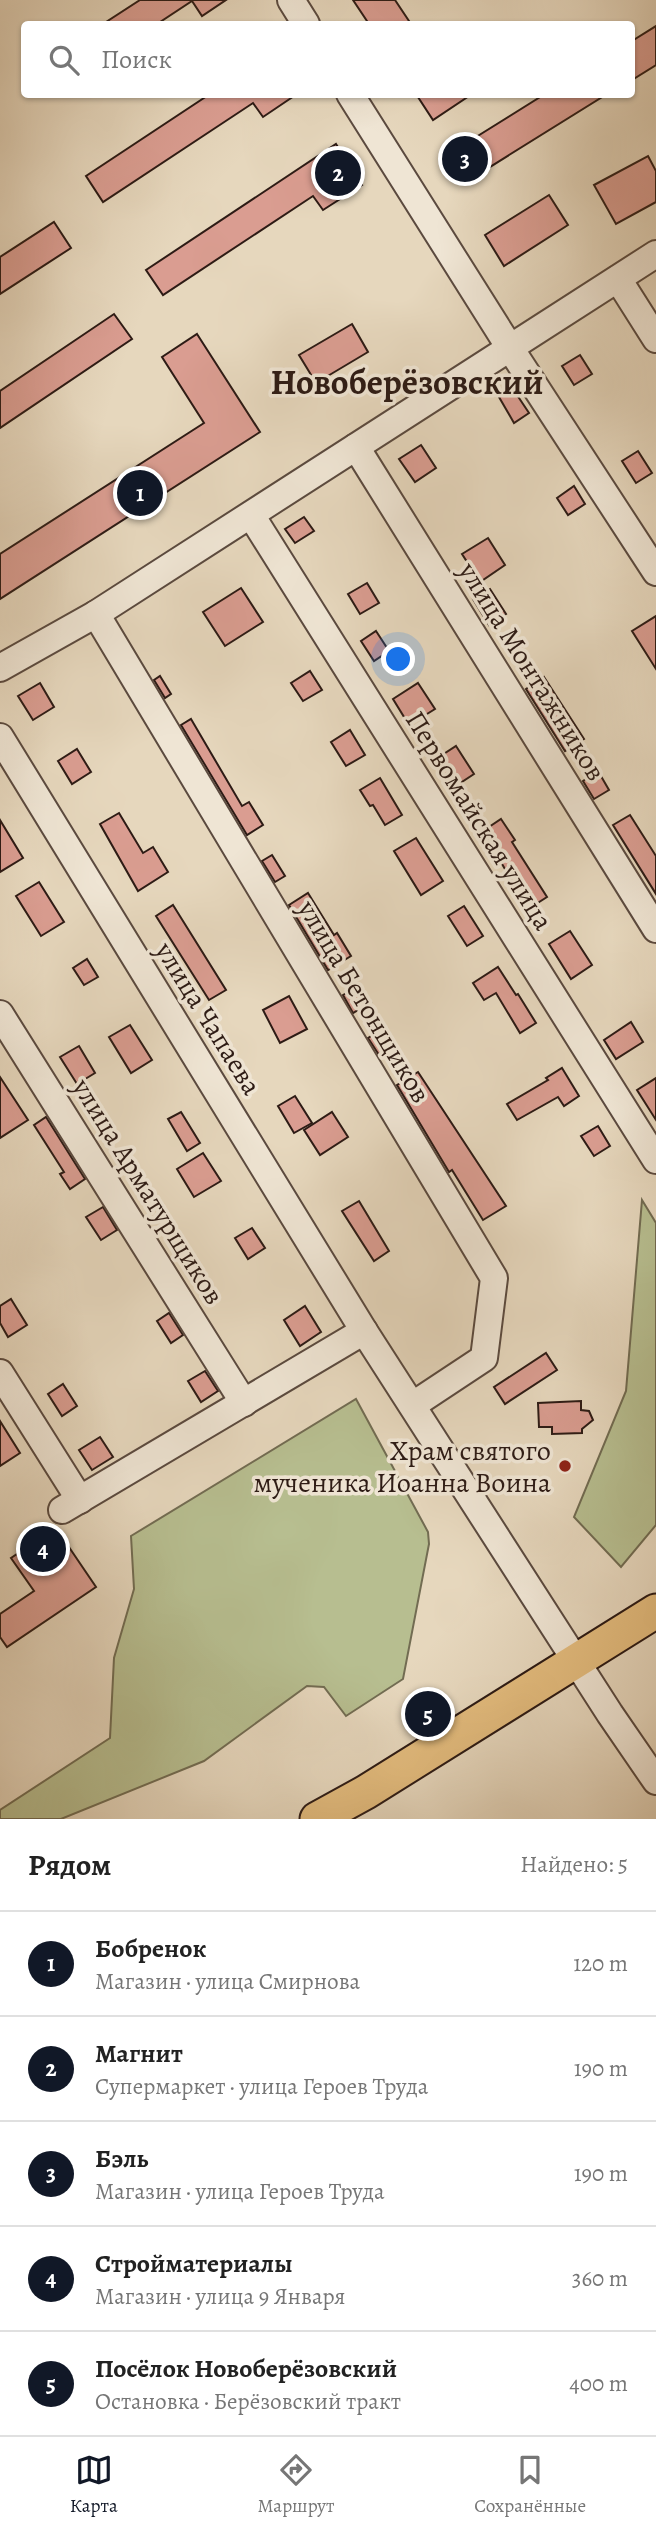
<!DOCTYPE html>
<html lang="ru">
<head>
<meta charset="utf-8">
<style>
  body { margin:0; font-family:Alegreya,serif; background:#f6f6f6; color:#222 }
  .you { position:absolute; left:399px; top:660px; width:24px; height:24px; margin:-18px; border:5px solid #fff; border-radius:50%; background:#1a73e8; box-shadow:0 0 0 10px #1a73e833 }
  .badge { display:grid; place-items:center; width:46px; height:46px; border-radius:50%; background:#111827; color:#fff; font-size:23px; font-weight:700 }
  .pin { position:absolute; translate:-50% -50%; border:4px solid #fff; box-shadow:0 2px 7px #0006 }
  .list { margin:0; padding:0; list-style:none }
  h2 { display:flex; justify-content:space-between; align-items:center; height:91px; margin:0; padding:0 28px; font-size:30px }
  h2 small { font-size:23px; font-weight:400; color:#767676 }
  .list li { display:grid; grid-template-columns:46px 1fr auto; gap:21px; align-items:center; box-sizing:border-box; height:105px; padding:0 28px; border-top:2px solid #e0e0e0 }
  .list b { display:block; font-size:26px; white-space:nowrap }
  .list p { margin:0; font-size:23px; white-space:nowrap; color:#767676 }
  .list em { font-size:23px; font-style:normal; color:#767676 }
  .icon { flex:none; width:38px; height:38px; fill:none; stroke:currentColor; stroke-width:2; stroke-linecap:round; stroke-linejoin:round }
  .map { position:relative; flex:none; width:656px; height:1819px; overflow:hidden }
  .search { position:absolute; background:#fff; box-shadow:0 2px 5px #0004; left:21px; right:21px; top:21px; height:77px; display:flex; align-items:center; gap:18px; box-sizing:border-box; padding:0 24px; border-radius:7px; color:#767676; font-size:26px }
  .sheet { height:616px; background:#fff }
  nav { display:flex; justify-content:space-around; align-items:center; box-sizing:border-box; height:98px; border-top:2px solid #e0e0e0; background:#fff; font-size:19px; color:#767676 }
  nav a { display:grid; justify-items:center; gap:4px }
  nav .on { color:#111827 }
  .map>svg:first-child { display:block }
  .green { fill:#b7be90; stroke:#726c52; stroke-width:2 }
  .building { fill:#da9d91; stroke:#2d1b15; stroke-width:2 }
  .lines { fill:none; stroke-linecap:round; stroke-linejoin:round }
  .minor-casing { stroke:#5b4a3f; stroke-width:30 }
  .major-casing { stroke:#2d1b15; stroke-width:37 }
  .minor { stroke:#efe5d4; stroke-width:26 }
  .major { stroke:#e3bc7e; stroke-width:33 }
  .poi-dot { fill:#8f2418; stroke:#efe5d4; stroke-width:2.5 }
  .labels { text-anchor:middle; stroke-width:7; stroke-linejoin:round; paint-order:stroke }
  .street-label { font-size:28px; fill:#2d1b15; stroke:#efe5d4 }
  .poi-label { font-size:28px; fill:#2d1b15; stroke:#efe5d4; text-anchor:end }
  .district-label { font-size:35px; font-weight:bold; fill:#2d1b15; stroke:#efe5d4 }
</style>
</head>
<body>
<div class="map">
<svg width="656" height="1819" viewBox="0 0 656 1819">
  <rect width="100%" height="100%" fill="#e6d7bd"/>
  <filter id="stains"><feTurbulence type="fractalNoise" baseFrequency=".00286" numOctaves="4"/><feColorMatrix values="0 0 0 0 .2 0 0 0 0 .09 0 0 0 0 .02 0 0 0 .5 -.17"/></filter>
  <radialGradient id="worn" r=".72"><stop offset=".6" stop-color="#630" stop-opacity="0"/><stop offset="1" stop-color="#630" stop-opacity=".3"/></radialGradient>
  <g class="green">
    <polygon points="642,1200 656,1223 656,1525 621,1567 574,1517 626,1391"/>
    <polygon points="356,1399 428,1532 429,1544 403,1679 346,1716 324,1687 307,1686 204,1761 61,1819 0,1819 0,1810 110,1738 114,1658 134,1589 131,1536"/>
  </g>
  <g class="building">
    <polygon points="140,0 226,0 202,16 192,1 157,24 103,24"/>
    <polygon points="353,0 395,0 411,24 369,24"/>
    <polygon points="656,26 656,65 632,80 632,41"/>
    <polygon points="210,94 297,94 263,117 253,103 103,202 86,176"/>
    <polygon points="416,94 472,94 433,120"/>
    <polygon points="545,94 607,94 469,180 452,152"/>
    <polygon points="336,144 362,185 323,210 313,196 163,295 146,270"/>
    <polygon points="648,156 656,171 656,202 616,224 594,185"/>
    <polygon points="549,195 568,225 504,266 485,235"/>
    <polygon points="54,222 71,248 0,294 0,257"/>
    <polygon points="114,314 132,339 0,428 0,391"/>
    <polygon points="352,324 368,352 316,383 299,355"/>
    <polygon points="197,334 260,432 0,599 0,554 204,423 162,357"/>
    <polygon points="580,355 592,374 574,385 562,366"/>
    <polygon points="513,389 529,413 514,423 499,397"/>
    <polygon points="421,445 436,468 415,482 399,459"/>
    <polygon points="638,451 652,473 636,483 622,461"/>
    <polygon points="574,486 585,504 568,515 557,498"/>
    <polygon points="304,517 314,531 295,543 285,529"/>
    <polygon points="488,538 505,565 480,582 462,554"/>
    <polygon points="367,583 379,603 360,614 348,594"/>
    <polygon points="241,588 263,622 225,646 203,612"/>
    <polygon points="490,589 506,614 489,625 473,599"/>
    <polygon points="656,616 656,669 632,631"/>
    <polygon points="376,631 389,651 374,661 361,641"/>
    <polygon points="310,671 322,690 303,701 291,683"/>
    <polygon points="160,676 171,694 165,698 154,680"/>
    <polygon points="544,677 584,739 565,751 526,689"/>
    <polygon points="40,683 54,707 33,720 18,696"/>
    <polygon points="418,683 435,709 409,725 393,699"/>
    <polygon points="191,719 242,806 249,802 263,825 247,835 181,725"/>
    <polygon points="350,730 365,755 346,766 331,742"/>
    <polygon points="456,746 474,774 451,789 433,761"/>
    <polygon points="77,749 91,772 72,784 58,761"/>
    <polygon points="598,771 609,790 594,799 583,781"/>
    <polygon points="380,778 402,815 385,825 373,805 370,806 360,790"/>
    <polygon points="119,813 143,853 153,847 168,872 138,891 100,824"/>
    <polygon points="630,815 656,856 656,894 613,825"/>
    <polygon points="501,819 515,840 512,842 547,897 528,909 483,831"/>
    <polygon points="0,820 23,858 0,872"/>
    <polygon points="416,838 443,881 421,895 394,851"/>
    <polygon points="272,855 285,876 275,882 262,861"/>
    <polygon points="39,882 64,922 41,936 16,896"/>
    <polygon points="308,893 334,935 337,933 351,956 328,970 289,905"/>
    <polygon points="173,905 226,990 209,1000 156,916"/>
    <polygon points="464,906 483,936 467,946 448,916"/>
    <polygon points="570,931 592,965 571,979 549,944"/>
    <polygon points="87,959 98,977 84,985 73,968"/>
    <polygon points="498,967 516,995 518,994 536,1023 520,1033 496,993 484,1000 473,983"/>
    <polygon points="360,985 371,1002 353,1013 343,995"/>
    <polygon points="289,996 307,1029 280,1043 263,1010"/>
    <polygon points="631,1022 643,1042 616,1059 604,1040"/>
    <polygon points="130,1025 152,1060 131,1073 109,1037"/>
    <polygon points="384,1028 397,1048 381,1058 368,1038"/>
    <polygon points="79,1046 95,1073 77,1084 60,1057"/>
    <polygon points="562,1068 579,1096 564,1106 558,1097 517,1120 507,1104 548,1080 546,1078"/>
    <polygon points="418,1072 506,1206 483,1220 452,1170 449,1172 397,1085"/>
    <polygon points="0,1077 28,1120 0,1138"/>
    <polygon points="656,1078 656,1120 637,1090"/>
    <polygon points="295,1096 312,1123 294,1133 278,1106"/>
    <polygon points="181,1112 200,1143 187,1151 168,1119"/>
    <polygon points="332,1112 348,1137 320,1155 304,1130"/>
    <polygon points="46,1117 85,1179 70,1189 60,1174 64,1172 34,1125"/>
    <polygon points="598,1126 610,1146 594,1156 581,1136"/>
    <polygon points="203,1153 221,1181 194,1197 177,1169"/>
    <polygon points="359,1201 389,1251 374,1261 342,1211"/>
    <polygon points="103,1207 117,1230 101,1240 86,1217"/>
    <polygon points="252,1228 265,1248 248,1259 235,1238"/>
    <polygon points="11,1299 27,1325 8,1337 0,1323 0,1306"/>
    <polygon points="305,1306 321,1332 300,1346 284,1320"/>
    <polygon points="169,1313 183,1335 171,1343 157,1321"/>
    <polygon points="546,1353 557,1370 505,1404 494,1387"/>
    <polygon points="205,1371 218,1391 201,1402 188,1381"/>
    <polygon points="63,1384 77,1406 62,1416 48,1394"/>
    <polygon points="581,1401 581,1410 589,1411 593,1420 582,1429 582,1433 552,1434 552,1427 539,1427 538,1403"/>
    <polygon points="0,1421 20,1453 0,1466"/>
    <polygon points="100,1437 113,1457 92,1470 79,1450"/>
    <polygon points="56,1528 96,1587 7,1647 0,1637 0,1614 34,1591 11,1558"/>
  </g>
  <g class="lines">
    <g class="minor-casing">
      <g id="minor">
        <polyline points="291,0 306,24"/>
        <polyline points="350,94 510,348 656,572"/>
        <polyline points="618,279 656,339"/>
        <polyline points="356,447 656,929"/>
        <polyline points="251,515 656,1160"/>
        <polyline points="96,614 494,1278 484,1358 413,1405"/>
        <polyline points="0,668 96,614 656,254"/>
        <polyline points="0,737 364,1331 610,1714 656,1781"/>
        <polyline points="0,1014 244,1403"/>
        <polyline points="0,1373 80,1500"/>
        <polyline points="62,1510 364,1331"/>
      </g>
    </g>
    <g class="major-casing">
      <polyline id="major" points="317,1819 366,1792 656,1611"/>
    </g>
    <use href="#minor" class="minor"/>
    <use href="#major" class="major"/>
  </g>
  <circle class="poi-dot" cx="565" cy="1466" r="7"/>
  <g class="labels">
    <g class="street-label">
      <text transform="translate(533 671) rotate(58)" y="10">улица Монтажников</text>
      <text transform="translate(480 820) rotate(58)" y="10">Первомайская улица</text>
      <text transform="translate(365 1001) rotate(59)" y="10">улица Бетонщиков</text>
      <text transform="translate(209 1018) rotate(58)" y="10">улица Чапаева</text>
      <text transform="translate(149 1191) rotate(58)" y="10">улица Арматурщиков</text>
    </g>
    <g class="poi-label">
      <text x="551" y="1460">Храм святого<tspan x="551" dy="32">мученика Иоанна Воина</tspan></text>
    </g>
    <g class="district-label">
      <text x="407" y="394">Новоберёзовский</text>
    </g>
  </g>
  <rect width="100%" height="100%" filter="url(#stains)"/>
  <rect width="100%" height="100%" fill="url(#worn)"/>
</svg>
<div class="you"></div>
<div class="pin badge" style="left:140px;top:493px">1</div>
<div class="pin badge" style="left:338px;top:173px">2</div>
<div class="pin badge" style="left:465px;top:159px">3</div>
<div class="pin badge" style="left:43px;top:1549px">4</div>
<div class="pin badge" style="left:428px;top:1714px">5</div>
<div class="search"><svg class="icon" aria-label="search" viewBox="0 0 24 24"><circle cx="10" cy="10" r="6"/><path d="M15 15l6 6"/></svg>Поиск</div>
</div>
<section class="sheet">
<h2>Рядом<small>Найдено: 5</small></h2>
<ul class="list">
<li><span class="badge">1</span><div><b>Бобренок</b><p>Магазин · улица Смирнова</p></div><em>120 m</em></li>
<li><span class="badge">2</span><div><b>Магнит</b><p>Супермаркет · улица Героев Труда</p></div><em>190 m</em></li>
<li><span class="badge">3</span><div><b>Бэль</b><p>Магазин · улица Героев Труда</p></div><em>190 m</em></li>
<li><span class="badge">4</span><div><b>Стройматериалы</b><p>Магазин · улица 9 Января</p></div><em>360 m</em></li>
<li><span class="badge">5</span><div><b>Посёлок Новоберёзовский</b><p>Остановка · Берёзовский тракт</p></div><em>400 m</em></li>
</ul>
</section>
<nav>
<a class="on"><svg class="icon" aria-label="map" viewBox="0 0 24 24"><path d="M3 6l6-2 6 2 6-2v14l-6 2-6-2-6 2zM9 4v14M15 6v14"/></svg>Карта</a>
<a><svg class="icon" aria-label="directions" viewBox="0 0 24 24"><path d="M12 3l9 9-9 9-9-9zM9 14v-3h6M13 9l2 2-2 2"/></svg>Маршрут</a>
<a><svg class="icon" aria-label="saved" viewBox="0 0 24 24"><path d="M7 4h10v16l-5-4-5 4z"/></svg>Сохранённые</a>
</nav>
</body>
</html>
